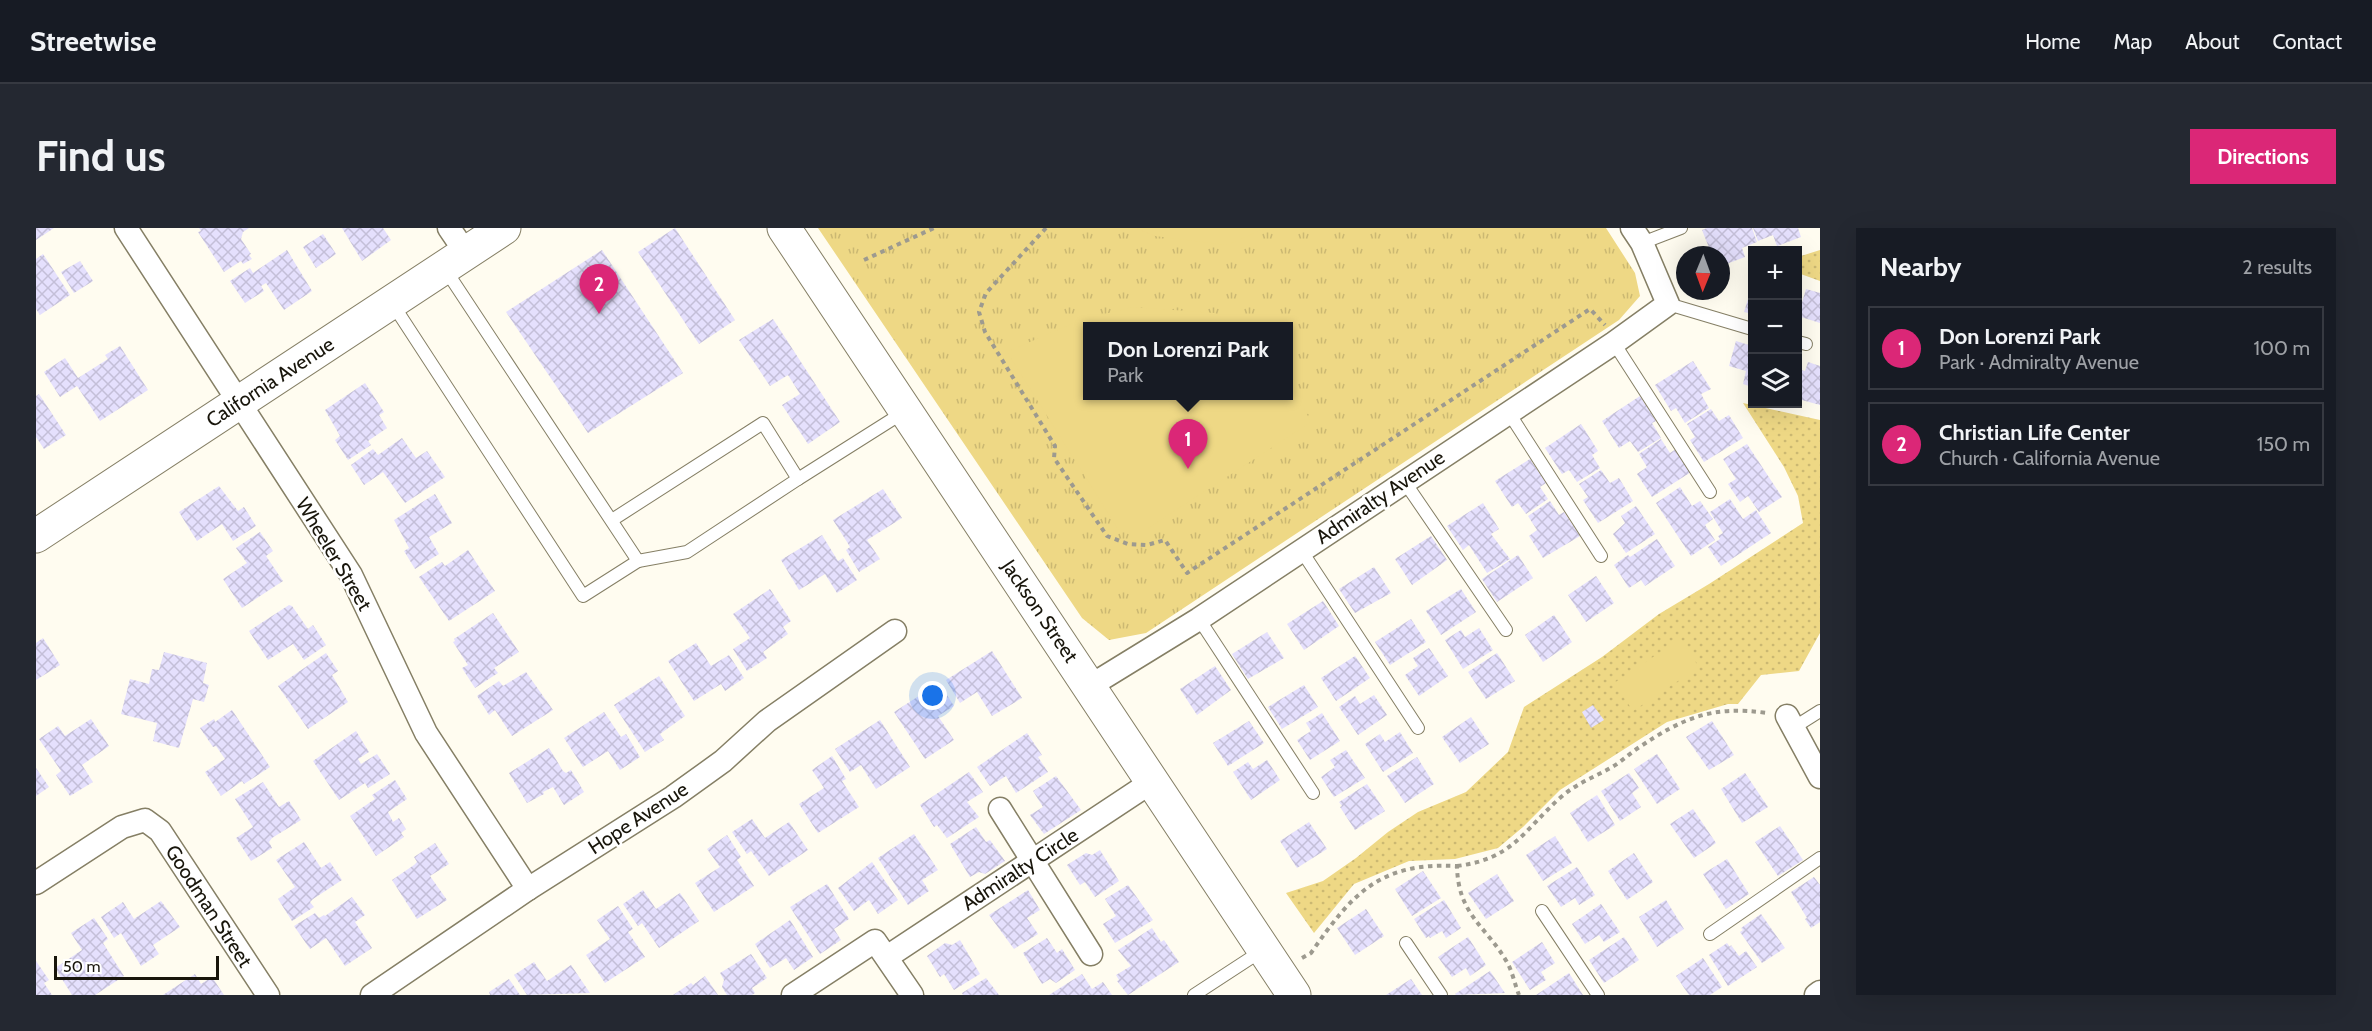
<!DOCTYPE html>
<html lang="en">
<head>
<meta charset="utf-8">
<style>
  body { margin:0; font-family:Cabin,sans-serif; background:#242831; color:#f1f3f6 }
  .controls { position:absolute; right:18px; top:18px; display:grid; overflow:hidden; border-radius:0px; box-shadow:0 6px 24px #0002 }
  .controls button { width:54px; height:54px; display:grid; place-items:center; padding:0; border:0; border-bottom:2px solid #363941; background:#171b24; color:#f1f3f6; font:30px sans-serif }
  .compass { position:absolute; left:1640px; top:18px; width:54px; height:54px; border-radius:50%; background:#171b24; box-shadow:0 6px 24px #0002; rotate:181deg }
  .scale { position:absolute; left:18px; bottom:15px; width:165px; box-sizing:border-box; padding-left:6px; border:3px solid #18150b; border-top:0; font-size:16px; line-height:21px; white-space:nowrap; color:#18150b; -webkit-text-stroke:4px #fff; paint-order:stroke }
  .you { position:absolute; left:897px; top:468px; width:21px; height:21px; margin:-15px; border:4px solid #fff; border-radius:50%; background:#1a73e8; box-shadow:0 0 0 9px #1a73e833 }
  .badge { display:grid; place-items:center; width:39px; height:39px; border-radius:50%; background:#db2777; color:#fff; font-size:20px; font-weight:700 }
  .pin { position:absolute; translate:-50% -50px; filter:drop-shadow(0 2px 3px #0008) }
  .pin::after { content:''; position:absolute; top:32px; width:21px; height:18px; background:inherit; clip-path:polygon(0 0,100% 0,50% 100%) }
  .popup { position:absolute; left:1047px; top:94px; width:210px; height:78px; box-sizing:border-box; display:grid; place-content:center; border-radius:0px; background:#171b24; filter:drop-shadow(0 2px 4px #0005); font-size:20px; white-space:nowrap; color:#9ea1a6 }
  .popup b { font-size:22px; color:#f1f3f6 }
  .popup::after { content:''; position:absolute; left:50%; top:100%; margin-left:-12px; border:12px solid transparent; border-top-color:#171b24 }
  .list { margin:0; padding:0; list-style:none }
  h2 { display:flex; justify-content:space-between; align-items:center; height:78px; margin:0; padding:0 24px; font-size:26px }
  h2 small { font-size:20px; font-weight:400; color:#9ea1a6 }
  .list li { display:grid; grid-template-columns:39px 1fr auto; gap:18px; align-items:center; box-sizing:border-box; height:84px; margin:0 12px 12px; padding:0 12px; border:2px solid #363941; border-radius:0px }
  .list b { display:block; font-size:22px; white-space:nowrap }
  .list p { margin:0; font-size:20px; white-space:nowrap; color:#9ea1a6 }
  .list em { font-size:20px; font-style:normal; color:#9ea1a6 }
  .icon { flex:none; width:33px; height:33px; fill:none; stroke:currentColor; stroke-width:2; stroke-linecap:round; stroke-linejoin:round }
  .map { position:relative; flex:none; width:1784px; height:767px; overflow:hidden; border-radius:0px }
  header { display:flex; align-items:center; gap:36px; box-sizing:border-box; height:84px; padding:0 30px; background:#171b24; border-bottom:2px solid #363941 }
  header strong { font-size:28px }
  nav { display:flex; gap:33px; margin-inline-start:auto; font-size:21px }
  .intro { display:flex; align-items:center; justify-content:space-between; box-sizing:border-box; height:144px; padding:0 36px }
  h1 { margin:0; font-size:42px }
  .button { padding:15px 27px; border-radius:0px; background:#db2777; color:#fff; font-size:21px; font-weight:700 }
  main { display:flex; gap:36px; padding:0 36px }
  aside { flex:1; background:#171b24; border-radius:0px; box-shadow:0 6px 24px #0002 }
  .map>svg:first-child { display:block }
  .grass { fill:url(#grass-dots) }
  .park { fill:url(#park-tufts); fill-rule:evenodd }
  .garden { fill:#eed885 }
  .building { fill:url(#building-cross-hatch) }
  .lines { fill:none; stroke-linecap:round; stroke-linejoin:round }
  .service-casing { stroke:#857f65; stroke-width:14 }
  .minor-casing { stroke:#857f65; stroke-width:25 }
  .secondary-casing { stroke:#857f65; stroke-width:35 }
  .path { stroke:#9d9a8f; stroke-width:4; stroke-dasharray:4.5 4.5; stroke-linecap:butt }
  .service { stroke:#fff; stroke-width:12 }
  .minor { stroke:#fff; stroke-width:22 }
  .secondary { stroke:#fff; stroke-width:33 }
  .labels { text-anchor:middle; stroke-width:5; stroke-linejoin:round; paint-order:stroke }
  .street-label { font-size:20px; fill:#18150b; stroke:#fff }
</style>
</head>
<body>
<header>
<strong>Streetwise</strong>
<nav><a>Home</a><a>Map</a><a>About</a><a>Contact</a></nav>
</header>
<div class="intro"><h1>Find us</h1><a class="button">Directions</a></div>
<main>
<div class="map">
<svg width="1784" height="767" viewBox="0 0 1784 767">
  <defs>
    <pattern id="grass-dots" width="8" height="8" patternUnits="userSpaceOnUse" patternTransform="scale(1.5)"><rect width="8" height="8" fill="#eed885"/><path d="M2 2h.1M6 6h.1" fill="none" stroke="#cbb872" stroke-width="1.8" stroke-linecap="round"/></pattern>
    <pattern id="park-tufts" width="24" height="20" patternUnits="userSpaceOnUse" patternTransform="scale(1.5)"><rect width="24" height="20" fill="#eed885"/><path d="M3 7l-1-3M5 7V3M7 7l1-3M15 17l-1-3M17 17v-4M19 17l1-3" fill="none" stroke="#cbb872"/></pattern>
    <pattern id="building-cross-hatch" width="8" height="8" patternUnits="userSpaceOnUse" patternTransform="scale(1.5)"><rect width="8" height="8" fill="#e5e0fd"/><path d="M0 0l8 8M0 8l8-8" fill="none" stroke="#c4bfd8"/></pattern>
  </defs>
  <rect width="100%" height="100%" fill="#fffcf0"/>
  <g class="grass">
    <polygon points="1784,22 1784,53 1762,45 1762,29"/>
    <polygon points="1707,175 1784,192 1784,405 1763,443 1725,447 1702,476 1692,476 1631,494 1524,562 1487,599 1462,620 1419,631 1373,633 1318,656 1278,705 1250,665 1287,653 1320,630 1352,604 1382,584 1430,564 1472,524 1488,479 1566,429 1623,386 1673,356 1767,295 1762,268 1748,239"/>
  </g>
  <path class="park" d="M782,0H1570L1599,45L1604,68L1583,92L1110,405L1073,412L1046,390ZM1052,98H1252V168H1052Z"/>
  <g class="garden">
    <polygon points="1099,0 1230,0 1191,17 1119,8"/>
    <polygon points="1096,79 1179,85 1197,98 1052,98 1052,168 1252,168 1253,152 1275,194 1111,301 1082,301 971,124 1042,93"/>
    <polygon points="1644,411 1663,439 1597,483 1578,455"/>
  </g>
  <g class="building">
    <polygon points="0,0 18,0 0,12"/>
    <polygon points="163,0 213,0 207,4 205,11 215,26 213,27 216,31 207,36 205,33 188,44 162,4 165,3"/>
    <polygon points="306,0 347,0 355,12 326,33"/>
    <polygon points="639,0 699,92 663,116 602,24"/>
    <polygon points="1671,0 1716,0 1721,14 1706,20 1709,29 1685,38 1685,27 1676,27 1666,2"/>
    <polygon points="1717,0 1762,0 1765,9 1741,18 1737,7 1722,13"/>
    <polygon points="287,6 300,26 280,40 267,19"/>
    <polygon points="251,22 276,63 248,82 230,55 225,58 228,63 209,75 194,53 214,40 217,45"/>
    <polygon points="566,22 647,145 552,205 470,84"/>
    <polygon points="7,26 34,67 4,87 0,81 0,31"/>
    <polygon points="44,33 57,53 38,65 25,44"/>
    <polygon points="1716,58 1716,86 1708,84"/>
    <polygon points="1770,61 1784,65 1784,95 1762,88"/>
    <polygon points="737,91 804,194 772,216 746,177 764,166 752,147 734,158 703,112"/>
    <polygon points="1700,113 1716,118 1716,159 1707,156 1710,143 1693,138"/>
    <polygon points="84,118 112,162 64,193 41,158 24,169 8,144 29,130 42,150 72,131 69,127"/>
    <polygon points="1657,133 1675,161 1665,166 1673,180 1649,195 1640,180 1635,183 1619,157"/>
    <polygon points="1772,134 1784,138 1784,177 1762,171 1762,141 1769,143"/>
    <polygon points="329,155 348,184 343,187 351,200 332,213 335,217 312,232 299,212 304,208 289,182"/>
    <polygon points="3,166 30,207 8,221 0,209 0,168"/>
    <polygon points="1604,168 1620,193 1616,195 1625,210 1602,224 1594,213 1583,220 1566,193"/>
    <polygon points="1675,181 1683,193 1693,187 1707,210 1668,234 1654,212 1659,209 1651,196"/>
    <polygon points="1545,196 1562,223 1556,227 1564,240 1541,254 1533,242 1526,246 1509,220"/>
    <polygon points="366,210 380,230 391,223 409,249 369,275 347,244 328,257 315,237 337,221 342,227"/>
    <polygon points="1625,211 1634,225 1640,221 1655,244 1616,269 1601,246 1611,239 1603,226"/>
    <polygon points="1711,216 1746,269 1723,284 1712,268 1704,274 1692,256 1700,251 1687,231"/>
    <polygon points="1494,231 1510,255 1504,259 1512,271 1490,286 1482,275 1476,279 1459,253"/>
    <polygon points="1565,242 1574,255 1583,250 1597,273 1562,295 1547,272 1552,269 1543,256"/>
    <polygon points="183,258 202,283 208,279 220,298 197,313 186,296 161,313 143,284"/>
    <polygon points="1644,259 1656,278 1664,273 1677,291 1669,297 1679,312 1655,328 1620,275"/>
    <polygon points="847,261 866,290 831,312 844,331 823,344 810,322 814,319 811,314 797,292"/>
    <polygon points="399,266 416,295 393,309 403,326 379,341 368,323 373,320 358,292"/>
    <polygon points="1694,271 1707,291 1720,282 1735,305 1685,338 1672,319 1684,311 1682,308 1687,305 1674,284"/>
    <polygon points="1514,273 1523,287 1528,284 1544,308 1507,330 1493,308 1501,302 1492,288"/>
    <polygon points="1447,275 1463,301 1455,306 1474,331 1451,345 1433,317 1427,322 1411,298"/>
    <polygon points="1600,278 1619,306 1590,325 1577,306 1589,295 1585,288"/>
    <polygon points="224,304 237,323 230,328 247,353 206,380 187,351 211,335 200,320"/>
    <polygon points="786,307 802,333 807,330 821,352 801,365 789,346 763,362 745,332"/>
    <polygon points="1395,308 1411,332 1376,357 1359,331"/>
    <polygon points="1621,311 1639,338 1609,358 1605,352 1593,360 1578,337 1592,327 1594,329"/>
    <polygon points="432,322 459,363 413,393 383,349 406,334 409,338"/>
    <polygon points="1482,327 1497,350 1461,374 1446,351"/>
    <polygon points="1338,339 1355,365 1319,385 1303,361"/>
    <polygon points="1560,348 1578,375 1550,394 1532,367"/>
    <polygon points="734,361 755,393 747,399 752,406 727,424 731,430 711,443 697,421 714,410 697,386"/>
    <polygon points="1425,361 1440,384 1405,407 1390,383"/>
    <polygon points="1287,373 1303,398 1268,422 1251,396"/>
    <polygon points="253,377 256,378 272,401 277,397 290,417 268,432 257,416 232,432 213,403"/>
    <polygon points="457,385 483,424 458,440 462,445 439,460 426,440 432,437 417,414 419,413 418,411"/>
    <polygon points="1518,387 1536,414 1507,434 1489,407"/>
    <polygon points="1375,391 1390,414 1354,437 1339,414"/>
    <polygon points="1443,400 1457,422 1427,441 1409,412 1425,402 1429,409"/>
    <polygon points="1231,404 1248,430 1212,451 1196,426"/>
    <polygon points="7,410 24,437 0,452 0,415"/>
    <polygon points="660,415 675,438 693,427 708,450 689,463 685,456 658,473 632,433"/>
    <polygon points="1393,420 1412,448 1383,468 1369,447 1382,438 1377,430"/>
    <polygon points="956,423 986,470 956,488 941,464 924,475 910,452"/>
    <polygon points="128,424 171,435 167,455 173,457 168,474 157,471 143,520 117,513 121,495 85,486 94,451 113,456 116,441 123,442"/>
    <polygon points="290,425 302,443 296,447 312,474 272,501 242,458"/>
    <polygon points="1461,425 1479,453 1450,471 1432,444"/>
    <polygon points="1319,428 1334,450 1300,473 1285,450"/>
    <polygon points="1179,438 1195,462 1161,487 1144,461"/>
    <polygon points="490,444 517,482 476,508 459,482 453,487 441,468 463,453 467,458"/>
    <polygon points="623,448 649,488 624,506 628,512 609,524 578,477"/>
    <polygon points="903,455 918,478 902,488 918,512 889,531 858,484"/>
    <polygon points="1268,457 1282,479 1246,501 1232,479"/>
    <polygon points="1338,467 1351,487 1322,507 1303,479 1319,468 1324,476"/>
    <polygon points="1557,477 1568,492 1555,500 1546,484"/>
    <polygon points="196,482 234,539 208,556 206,553 185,568 169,544 189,531 180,518 177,519 164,500 178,491 179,494"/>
    <polygon points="568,484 585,509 590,506 604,529 584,542 572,523 547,539 528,510"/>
    <polygon points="1286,485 1304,513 1274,532 1261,512 1275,503 1270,495"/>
    <polygon points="1435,489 1453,516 1424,535 1406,509"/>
    <polygon points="55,491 73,518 46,537 57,554 34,568 20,547 25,543 23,540 3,511 22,498 29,508"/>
    <polygon points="844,492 874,539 840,561 825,537 814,544 799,521"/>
    <polygon points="1213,493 1228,515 1192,538 1177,515"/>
    <polygon points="1676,493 1698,527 1673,542 1650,509"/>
    <polygon points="320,503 333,524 322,531 325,536 341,526 354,546 332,560 329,555 303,572 277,533"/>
    <polygon points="1364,504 1377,525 1347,544 1329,516 1344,506 1349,514"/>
    <polygon points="991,505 1006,527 1002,529 1012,544 980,565 970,548 954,558 941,539"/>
    <polygon points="513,520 527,543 530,545 535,542 548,564 528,577 517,559 507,564 508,566 491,575 473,545"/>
    <polygon points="1310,522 1329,550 1298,569 1285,549 1299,539 1294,532"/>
    <polygon points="1621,526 1644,561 1621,576 1598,541"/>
    <polygon points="796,528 810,551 806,553 823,579 782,605 763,576 788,560 776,542"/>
    <polygon points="1381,529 1398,556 1369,575 1351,548"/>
    <polygon points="1231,532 1244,552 1215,572 1197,544 1212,534 1217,541"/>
    <polygon points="0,540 13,559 0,568"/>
    <polygon points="933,544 947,564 931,574 943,589 911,610 901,597 898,599 884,577"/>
    <polygon points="1593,545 1603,560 1596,565 1605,579 1584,593 1565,563"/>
    <polygon points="1709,545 1732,579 1706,595 1685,561"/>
    <polygon points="1020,548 1045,582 1008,606 994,587 1007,579 997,563"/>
    <polygon points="359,552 371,571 352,584 357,594 363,590 370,601 365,605 368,609 340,628 314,588 339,571 336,567"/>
    <polygon points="227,554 243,579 253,573 265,592 236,610 233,614 236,620 215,633 200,610 217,599 199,571"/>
    <polygon points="1331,556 1349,583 1319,602 1304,579 1306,578 1303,574"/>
    <polygon points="1561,567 1579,597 1552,614 1534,585"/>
    <polygon points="1657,581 1680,615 1658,630 1634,596"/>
    <polygon points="716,591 729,610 753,594 772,622 733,648 715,623 711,626 696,604"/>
    <polygon points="1273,594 1291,621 1261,640 1244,613"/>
    <polygon points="1744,598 1767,632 1742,648 1719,614"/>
    <polygon points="940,599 950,614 954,612 969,633 949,646 943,644 934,649 914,616"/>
    <polygon points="878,606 902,642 886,652 893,663 872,677 842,630"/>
    <polygon points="691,607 705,629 701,632 718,658 678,684 659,655 684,639 671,621"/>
    <polygon points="1519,608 1536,635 1507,653 1490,627"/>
    <polygon points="268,614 285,640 294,634 306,652 277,671 274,674 278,679 256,693 242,671 259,659 240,632"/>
    <polygon points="399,615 413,636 394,648 411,672 381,691 356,652 378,637 381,634 378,629"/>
    <polygon points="1064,622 1083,653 1059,669 1049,654 1044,657 1031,637 1050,625 1056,627"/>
    <polygon points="1598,625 1617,654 1591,672 1572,643"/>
    <polygon points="1691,631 1713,666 1690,681 1667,646"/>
    <polygon points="836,634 862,672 842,686 833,672 818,683 802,660"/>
    <polygon points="1541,639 1559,667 1543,677 1539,670 1525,679 1511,658"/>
    <polygon points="1387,643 1405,670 1376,688 1359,661"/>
    <polygon points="1461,646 1478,673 1450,691 1432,665"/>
    <polygon points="1778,649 1784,657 1784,694 1775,700 1769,691 1771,690 1755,664"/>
    <polygon points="791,656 813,691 798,701 805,712 784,726 754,679"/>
    <polygon points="1092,657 1117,692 1079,715 1067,696 1080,688 1069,671"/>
    <polygon points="607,662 620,681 644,665 663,693 623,720 606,695 602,698 587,676"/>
    <polygon points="992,662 1004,682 991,690 1002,706 978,721 953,687"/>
    <polygon points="316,669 329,687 319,694 336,720 309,738 290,710 274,721 258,698 279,685 283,690 288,687 289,688"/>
    <polygon points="1408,672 1425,700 1410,710 1406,703 1394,710 1393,708 1390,710 1378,691"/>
    <polygon points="1630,672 1648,701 1621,719 1603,689"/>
    <polygon points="125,673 144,699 117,717 123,726 105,738 85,705 78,710 65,689 87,674 98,691"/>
    <polygon points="1565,676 1584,704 1568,714 1563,707 1549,716 1536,696"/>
    <polygon points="582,678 597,701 592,704 609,729 569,755 550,727 574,711 561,692"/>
    <polygon points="1330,681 1348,708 1319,727 1301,700"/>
    <polygon points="1725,686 1749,720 1726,735 1704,704 1707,702 1705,700"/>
    <polygon points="58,690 72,711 67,715 88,748 59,767 36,767 19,740 46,722 35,705"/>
    <polygon points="754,692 777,729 758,742 750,730 734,740 719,716"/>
    <polygon points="1116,700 1125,714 1128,712 1143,734 1092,767 1081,753 1083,752 1080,747 1095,738 1082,722"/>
    <polygon points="1432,709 1450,737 1434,748 1430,740 1416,749 1402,729"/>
    <polygon points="1588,709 1603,732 1568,755 1553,732"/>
    <polygon points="1011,710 1021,725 1026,721 1039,742 1020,755 1014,751 1006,756 987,725"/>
    <polygon points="924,712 944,746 918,762 908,746 904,749 891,728 909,715 916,717"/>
    <polygon points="1506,714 1519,735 1505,744 1510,752 1494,762 1476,734"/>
    <polygon points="1691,715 1694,719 1695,717 1703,728 1710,723 1721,739 1692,758 1673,727"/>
    <polygon points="715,726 731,750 716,760 719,765 716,767 691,767 686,759 688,752 684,745"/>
    <polygon points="1667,730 1686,759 1674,767 1653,767 1640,748"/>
    <polygon points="0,733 13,752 8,755 16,767 0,767"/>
    <polygon points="498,734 511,753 535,737 554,765 491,767 478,747"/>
    <polygon points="1454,743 1469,765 1420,767 1419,766"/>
    <polygon points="1533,745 1547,767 1500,767"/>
    <polygon points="159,746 165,756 176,749 188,767 127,767"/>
    <polygon points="1046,746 1056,761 1067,754 1076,767 1013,767"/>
    <polygon points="669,748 682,767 637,767 655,755 657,757"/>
    <polygon points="950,750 963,767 927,767 926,765"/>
    <polygon points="473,751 484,767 454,767 453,764"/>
    <polygon points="1375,751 1386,767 1350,767"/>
  </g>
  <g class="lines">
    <g class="service-casing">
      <g id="service">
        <polyline points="1606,15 1645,0"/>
        <polyline points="356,75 547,368 602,333 409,41"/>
        <polyline points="1632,76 1716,101"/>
        <polyline points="1762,114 1770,116"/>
        <polyline points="1578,115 1674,264"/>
        <polyline points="1473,185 1565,328"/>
        <polyline points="762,251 868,184"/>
        <polyline points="1368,253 1470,402"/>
        <polyline points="576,292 727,195 762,251 651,324 602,333"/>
        <polyline points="1265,322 1382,500"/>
        <polyline points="1163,391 1277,565"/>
        <polyline points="1760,500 1757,500 1784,483"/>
        <polyline points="1506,683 1562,767"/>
        <polyline points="1674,706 1784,630"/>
        <polyline points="1370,715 1405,767"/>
        <polyline points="1158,767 1227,722"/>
      </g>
    </g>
    <g class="minor-casing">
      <g id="minor">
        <polyline points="90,0 315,347 390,505 492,661"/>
        <polyline points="413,0 430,25"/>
        <polyline points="1054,458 1163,391 1578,115 1632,76 1606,15 1596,0"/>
        <polyline points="1751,488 1784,549"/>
        <polyline points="964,581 1055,726"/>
        <polyline points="0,655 86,599 109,592 124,603 232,767"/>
        <polyline points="851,729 1117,553"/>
        <polyline points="336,767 492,661 637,569 687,533 731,493 859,403"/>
        <polyline points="757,767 839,713 876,767"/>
        <polyline points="1780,767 1784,764"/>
      </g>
    </g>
    <g class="secondary-casing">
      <g id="secondary">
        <polyline points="748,0 1258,767"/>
        <polyline points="0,308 468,0"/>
      </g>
    </g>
    <g class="path">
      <polyline points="1010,0 950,65 943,84 949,104 1019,218 1018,230 1071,308 1092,316 1111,317 1129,312 1151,345 1554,81 1569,97"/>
      <polyline points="828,32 898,0"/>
      <path d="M1421,638C1477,631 1487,603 1525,569C1541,555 1559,549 1576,539C1585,534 1593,526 1602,520C1647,490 1676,477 1731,485"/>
      <path d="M1266,730L1275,725C1316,666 1343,634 1421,638C1422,688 1451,698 1472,736C1477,746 1479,757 1483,767"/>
    </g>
    <use href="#service" class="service"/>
    <use href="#minor" class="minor"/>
    <use href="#secondary" class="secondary"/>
  </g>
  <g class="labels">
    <g class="street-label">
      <text transform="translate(234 154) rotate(-33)" y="7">California Avenue</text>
      <text transform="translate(1344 269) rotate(-34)" y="7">Admiralty Avenue</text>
      <text transform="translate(298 326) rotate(59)" y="7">Wheeler Street</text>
      <text transform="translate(1004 383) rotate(56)" y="7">Jackson Street</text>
      <text transform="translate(602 590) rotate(-33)" y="7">Hope Avenue</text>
      <text transform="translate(984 641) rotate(-33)" y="7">Admiralty Circle</text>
      <text transform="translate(173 678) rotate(57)" y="7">Goodman Street</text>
    </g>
  </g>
</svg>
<div class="controls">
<button>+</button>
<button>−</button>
<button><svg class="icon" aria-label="layers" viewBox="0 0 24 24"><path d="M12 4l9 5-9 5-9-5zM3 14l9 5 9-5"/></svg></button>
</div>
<svg class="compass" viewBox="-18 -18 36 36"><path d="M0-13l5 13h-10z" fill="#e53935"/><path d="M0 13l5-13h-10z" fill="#9ea1a6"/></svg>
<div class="scale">50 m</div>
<div class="you"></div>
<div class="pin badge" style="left:1152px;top:241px">1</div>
<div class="popup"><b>Don Lorenzi Park</b>Park</div>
<div class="pin badge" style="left:563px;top:86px">2</div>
</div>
<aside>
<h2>Nearby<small>2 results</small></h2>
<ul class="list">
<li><span class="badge">1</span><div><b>Don Lorenzi Park</b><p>Park · Admiralty Avenue</p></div><em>100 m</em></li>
<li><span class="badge">2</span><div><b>Christian Life Center</b><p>Church · California Avenue</p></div><em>150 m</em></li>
</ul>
</aside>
</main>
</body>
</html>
